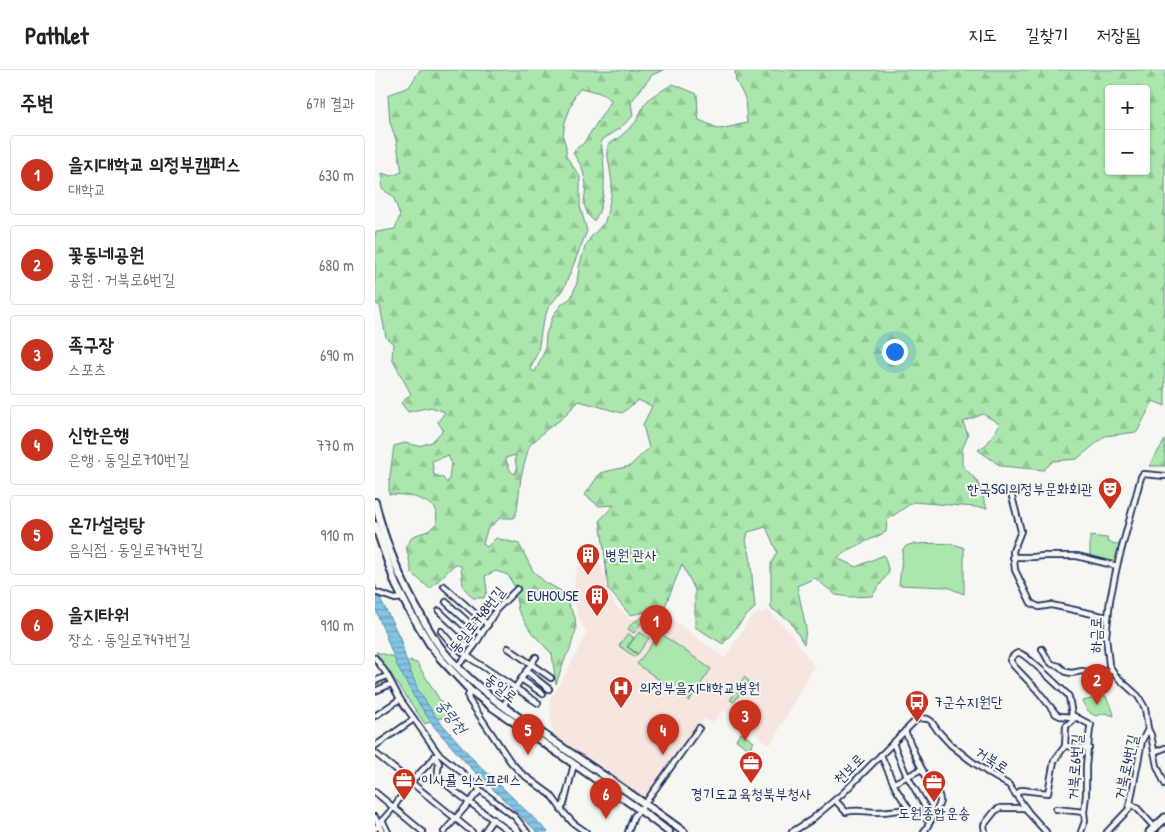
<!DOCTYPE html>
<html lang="ko">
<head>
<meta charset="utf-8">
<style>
  body { margin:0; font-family:"Patrick Hand","Poor Story",sans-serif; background:#f2f2f2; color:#222 }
  .controls { position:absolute; right:15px; top:15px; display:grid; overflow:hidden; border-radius:5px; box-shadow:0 1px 4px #0004 }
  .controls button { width:45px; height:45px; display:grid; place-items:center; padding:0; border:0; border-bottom:1px solid #e0e0e0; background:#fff; color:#222; font:25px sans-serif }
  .you { position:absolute; left:519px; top:281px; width:18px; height:18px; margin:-12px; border:4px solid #fff; border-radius:50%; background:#1a73e8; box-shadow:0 0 0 8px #1a73e833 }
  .badge { display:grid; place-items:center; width:32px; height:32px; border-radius:50%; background:#c8321e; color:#fff; font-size:16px; font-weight:700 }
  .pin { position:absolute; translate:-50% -41px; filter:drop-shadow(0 1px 2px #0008) }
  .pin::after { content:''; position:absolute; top:26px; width:18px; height:15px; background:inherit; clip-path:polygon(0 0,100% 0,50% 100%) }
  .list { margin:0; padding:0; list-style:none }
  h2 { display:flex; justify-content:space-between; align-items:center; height:65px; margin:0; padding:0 20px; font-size:21px }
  h2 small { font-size:16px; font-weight:400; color:#767676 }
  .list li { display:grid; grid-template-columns:32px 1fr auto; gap:15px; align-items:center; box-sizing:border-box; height:80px; margin:0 10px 10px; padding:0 10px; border:1px solid #e0e0e0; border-radius:5px }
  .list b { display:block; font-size:19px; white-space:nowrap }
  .list p { margin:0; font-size:16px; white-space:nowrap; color:#767676 }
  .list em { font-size:16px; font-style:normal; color:#767676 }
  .map { position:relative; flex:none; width:790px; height:762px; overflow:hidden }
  header { display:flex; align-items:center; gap:30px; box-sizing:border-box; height:70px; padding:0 25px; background:#fff; border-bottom:1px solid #e0e0e0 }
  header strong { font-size:24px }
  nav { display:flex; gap:28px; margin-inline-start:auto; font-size:18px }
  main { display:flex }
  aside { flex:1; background:#fff }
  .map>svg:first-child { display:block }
  .built { fill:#f7e5df }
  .grass { fill:url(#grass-dots); stroke:#638b86 }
  .forest { fill:url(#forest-firs); stroke:#638b86; fill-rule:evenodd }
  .park { fill:#abe7ad; stroke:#638b86 }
  .water { fill:url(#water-rules); stroke:#5988ae }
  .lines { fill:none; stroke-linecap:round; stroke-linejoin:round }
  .street-casing { stroke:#1b2f5e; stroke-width:8 }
  .secondary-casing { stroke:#1b2f5e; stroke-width:10 }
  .primary-casing { stroke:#1b2f5e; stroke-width:11 }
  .street { stroke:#f6f6f2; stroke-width:4.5 }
  .secondary { stroke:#f6f6f2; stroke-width:6 }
  .primary { stroke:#f6f6f2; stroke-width:7 }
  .labels { text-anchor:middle; stroke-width:4; stroke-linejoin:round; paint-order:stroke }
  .poi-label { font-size:15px; fill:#1b2f5e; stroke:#f6f6f2; text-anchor:start }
  .street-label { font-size:15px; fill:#1b2f5e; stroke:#f6f6f2 }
  .water-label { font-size:16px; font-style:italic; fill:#35547f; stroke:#f6f6f2 }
</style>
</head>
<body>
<header>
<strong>Pathlet</strong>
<nav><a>지도</a><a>길찾기</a><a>저장됨</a></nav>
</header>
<main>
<aside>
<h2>주변<small>6개 결과</small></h2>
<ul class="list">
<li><span class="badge">1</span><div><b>을지대학교 의정부캠퍼스</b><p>대학교</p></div><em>630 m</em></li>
<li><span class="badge">2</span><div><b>꽃동네공원</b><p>공원 · 거북로6번길</p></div><em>680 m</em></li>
<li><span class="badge">3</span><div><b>족구장</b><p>스포츠</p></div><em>690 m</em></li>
<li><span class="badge">4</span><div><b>신한은행</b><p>은행 · 동일로710번길</p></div><em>770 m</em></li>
<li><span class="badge">5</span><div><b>온가설렁탕</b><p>음식점 · 동일로747번길</p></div><em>910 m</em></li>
<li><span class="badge">6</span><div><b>을지타워</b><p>장소 · 동일로747번길</p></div><em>910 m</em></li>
</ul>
</aside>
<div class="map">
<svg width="790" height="762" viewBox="0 0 790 762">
  <defs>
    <pattern id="grass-dots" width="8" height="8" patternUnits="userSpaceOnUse" patternTransform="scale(1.25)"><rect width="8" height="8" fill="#abe7ad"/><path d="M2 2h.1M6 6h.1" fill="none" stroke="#93c697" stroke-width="1.8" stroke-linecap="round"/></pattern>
    <pattern id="forest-firs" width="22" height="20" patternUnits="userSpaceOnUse" patternTransform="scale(1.25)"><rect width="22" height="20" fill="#abe7ad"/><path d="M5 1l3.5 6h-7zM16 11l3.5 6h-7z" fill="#93c697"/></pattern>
    <pattern id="water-rules" width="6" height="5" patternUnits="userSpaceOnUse" patternTransform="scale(1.25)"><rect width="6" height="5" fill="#83c4e3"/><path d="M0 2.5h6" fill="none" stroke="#6aa0bb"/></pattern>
  </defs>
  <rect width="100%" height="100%" fill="#f6f6f2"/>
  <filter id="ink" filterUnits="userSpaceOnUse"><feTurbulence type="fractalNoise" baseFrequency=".02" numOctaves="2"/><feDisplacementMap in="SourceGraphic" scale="10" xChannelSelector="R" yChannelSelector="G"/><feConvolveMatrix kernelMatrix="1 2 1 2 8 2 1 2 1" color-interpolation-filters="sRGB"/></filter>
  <g filter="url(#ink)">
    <polygon class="built" points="225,490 233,521 241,536 256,549 266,544 287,542 350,588 376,547 392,540 414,561 439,596 395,675 349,640 337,653 329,649 295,696 287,704 271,727 262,727 179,669 176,652 175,629 187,611 212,563 204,549 198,526 201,501 203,495"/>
    <g class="grass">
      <polygon points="270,546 280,547 282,549 268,550 259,563 253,559 257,553"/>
      <polygon points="253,563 259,568 252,577 262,584 260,587 244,576"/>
      <polygon points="369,607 374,611 359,632 355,630 359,624 358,623"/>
    </g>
    <g class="forest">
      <path d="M45,0H288L277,5L256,32L258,46L245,58L226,70C229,96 234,128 219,151L213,145L209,134L211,114L207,97L201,88L198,82L203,77L208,74L237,30L225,23L206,18L200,25L190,52L188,67L191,76V86L205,107V136L212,161L189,218L173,238L167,256L163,281L155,299L160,302L170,280L171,264L179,244L187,234L196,228L202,213L204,197L210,177L216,167L230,152L236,126L237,113L232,80L233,75L245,67L261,52L269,35L276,27L298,14L322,24L323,44L324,50L345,59L372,53L370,28L361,11L360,0H790V336L778,331L762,362L730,366L702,389L678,391L669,400L626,396L603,380L612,374L625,354L608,344L588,352L593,365L587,380V395L602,411L612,438L538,432L512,450L511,462L475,479L462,488L481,497L509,485L514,502L497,526L476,527L461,525L440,508L422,516L431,558L429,574L415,551L396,538V494L402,482L391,457L373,462L371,471L375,485L380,538L370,547L348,574L320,557V520L307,494L289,539L255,545L233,519L230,487L225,450L239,435L224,436L210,425L225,403L255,396L274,378L268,355L277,336L263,330L247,343L204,331L185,350L172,359L154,376L146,407L142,440L139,448H125L112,460L108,474L112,477L121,468L144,474L158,501L170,512L186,521L200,547L201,560L197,572L195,580L191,586L181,614L177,584L157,563L150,552L143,540L139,516L133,505L121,501L110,506L112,521L109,528H98L88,517L86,496L80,494L55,519L37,503L31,476L38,466L53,461L62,453L61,439C46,426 33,425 14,424V413L19,376L30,373L44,376L57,372L68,360L63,352L70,342L56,337L33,342L26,333L36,324L17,289L18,274L11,267L5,236L0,233V162H2L20,159L25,145L18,126L7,119L6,103L17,106L27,102L21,70L15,52L13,25L34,17ZM734,19H771V101H734ZM73,385L76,392L74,410L72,413L67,407L59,405L57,391ZM141,385L140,389L142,400L140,404L136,402L130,388Z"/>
      <polygon points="790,370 790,396 774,396"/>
    </g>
    <g class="park">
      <polygon points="715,466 732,468 733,472 745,475 740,492 717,487 715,484"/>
      <path d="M537,474C550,474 579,471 589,478V524L572,517L524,515L528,479L531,476Z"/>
      <polygon points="264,562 274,568 263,584 253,577"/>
      <polygon points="285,563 336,599 314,631 262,594"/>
      <polygon points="1,582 42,593 74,645 50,654"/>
      <path d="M731,626C733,634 738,637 739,646L730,643L721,646C713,643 711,638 707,631Z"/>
      <polygon points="366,663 379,672 374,679 361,670"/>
    </g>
    <polygon class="water" points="0,513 5,528 25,568 31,590 43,620 61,647 98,689 173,762 162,762 93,695 60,658 38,625 22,595 0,538"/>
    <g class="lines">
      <g class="street-casing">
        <g id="street">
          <polyline points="790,406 768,404 766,407 742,496 735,530 731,566 734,595 741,606 763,626 770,638 773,659 776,665 782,696 790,714"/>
          <polyline points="636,423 646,461 638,481 640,500 656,533 664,537 676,535 681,536 732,547"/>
          <polyline points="638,487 658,487 668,486 702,486 742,496"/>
          <polyline points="69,516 113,555"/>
          <polyline points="0,522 20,529 28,528"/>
          <polyline points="71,532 106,564"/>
          <polyline points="64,541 100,575"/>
          <polyline points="66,561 77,574 92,586 163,633"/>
          <polyline points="133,578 176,608"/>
          <polyline points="667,579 673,590 677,594 684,596 691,602 697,603 707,601 715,602 737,601"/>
          <polyline points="0,588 11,603 25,629 63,683 95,709 105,720 69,762"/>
          <polyline points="82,596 91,587 100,575 121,540 142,519"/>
          <polyline points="151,601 174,619"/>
          <polyline points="146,609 168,624"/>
          <polyline points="0,611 12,606"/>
          <polyline points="95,620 93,626 94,630 135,691 146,703 176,725 190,744 198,753 211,762"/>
          <polyline points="0,621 16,614"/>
          <polyline points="128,636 161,587"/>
          <path d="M697,645V647L685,646L681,644L663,621L639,596L635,590C637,587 640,583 644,583C650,583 685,618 692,624L694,627L697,645L716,655L715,658L711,696V725L709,742L710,751L706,762"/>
          <polyline points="0,646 25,629"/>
          <path d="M530,661C537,677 543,694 552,708C556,715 565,721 565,731C565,736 552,757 549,762"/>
          <polyline points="518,673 531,704 554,743 558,746"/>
          <polyline points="0,676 39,649"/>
          <polyline points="690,676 714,678"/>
          <polyline points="779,682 790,678"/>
          <polyline points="0,683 97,762"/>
          <polyline points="506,685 521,719 534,739"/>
          <path d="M60,686L64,693C64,696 62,701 63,705C65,713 125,754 135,762"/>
          <polyline points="519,713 547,699"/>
          <polyline points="105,720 140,747 152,762"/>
          <polyline points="0,722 48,762"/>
          <polyline points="641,724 647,720 673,723 679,691 690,676 691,656 701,647"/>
          <path d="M460,730L471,742C482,739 491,742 502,742C528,742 531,732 555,752"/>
          <polyline points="755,734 762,738 780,758"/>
          <polyline points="186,739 189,734 199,694"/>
          <polyline points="681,739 709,742"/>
          <polyline points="0,747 7,762"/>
          <polyline points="7,750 13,762"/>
          <polyline points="0,759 18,738 36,712 62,685"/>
          <polyline points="109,762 118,749"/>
          <polyline points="253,762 259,746 265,740 324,658"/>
          <polyline points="417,762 436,750 467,724 543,648 553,649 556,651 563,661 576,675 595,690 615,704 634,715 654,743 671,762"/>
          <polyline points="610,762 609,755 620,741 625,738 650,738"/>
          <polyline points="732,762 754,739 767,671 773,659"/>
        </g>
      </g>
      <g class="secondary-casing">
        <g id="secondary">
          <path d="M0,432C10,474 27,514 49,551C57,565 65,579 77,591C107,624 145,648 181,673C224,702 267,731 309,762"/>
          <polyline points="0,455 21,515 34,540 56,576 65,588 95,620 117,637 265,740 294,762"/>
        </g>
      </g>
      <g class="primary-casing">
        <g id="primary">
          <polyline points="775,762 790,748"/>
          <polyline points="788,762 790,760"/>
        </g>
      </g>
      <use href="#street" class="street"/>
      <use href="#secondary" class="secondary"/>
      <use href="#primary" class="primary"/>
    </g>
  </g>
  <defs>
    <g id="theatre-pin" transform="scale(1.25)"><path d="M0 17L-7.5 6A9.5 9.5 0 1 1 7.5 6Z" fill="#c8321e" stroke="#f6f6f2"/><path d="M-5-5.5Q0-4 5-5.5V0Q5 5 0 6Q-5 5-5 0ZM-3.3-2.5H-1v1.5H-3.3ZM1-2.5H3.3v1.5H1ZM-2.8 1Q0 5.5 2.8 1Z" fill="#fff"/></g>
    <g id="building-pin" transform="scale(1.25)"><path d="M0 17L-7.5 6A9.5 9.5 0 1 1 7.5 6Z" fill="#c8321e" stroke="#f6f6f2"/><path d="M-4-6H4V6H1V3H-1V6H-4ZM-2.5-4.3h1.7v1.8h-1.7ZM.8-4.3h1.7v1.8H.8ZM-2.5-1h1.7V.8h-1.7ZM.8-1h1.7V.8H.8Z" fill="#fff"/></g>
    <g id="hospital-pin" transform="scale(1.25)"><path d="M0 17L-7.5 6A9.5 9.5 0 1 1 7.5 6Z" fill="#c8321e" stroke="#f6f6f2"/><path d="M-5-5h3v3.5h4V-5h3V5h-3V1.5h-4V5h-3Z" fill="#fff"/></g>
    <g id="bus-pin" transform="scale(1.25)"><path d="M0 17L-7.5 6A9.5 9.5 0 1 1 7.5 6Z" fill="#c8321e" stroke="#f6f6f2"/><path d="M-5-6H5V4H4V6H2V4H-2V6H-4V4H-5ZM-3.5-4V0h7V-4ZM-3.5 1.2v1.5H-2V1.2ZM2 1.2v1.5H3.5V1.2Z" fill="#fff"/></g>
    <g id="office-pin" transform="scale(1.25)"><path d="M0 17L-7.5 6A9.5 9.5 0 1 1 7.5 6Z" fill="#c8321e" stroke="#f6f6f2"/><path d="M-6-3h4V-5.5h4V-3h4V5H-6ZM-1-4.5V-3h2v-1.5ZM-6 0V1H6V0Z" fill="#fff"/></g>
  </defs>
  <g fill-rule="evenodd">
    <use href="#theatre-pin" x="735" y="419"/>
    <use href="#building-pin" x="213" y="485"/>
    <use href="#building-pin" x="222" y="526"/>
    <use href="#hospital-pin" x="246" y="618"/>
    <use href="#bus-pin" x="542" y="632"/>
    <use href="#office-pin" x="376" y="693"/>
    <use href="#office-pin" x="29" y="710"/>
    <use href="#office-pin" x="559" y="712"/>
  </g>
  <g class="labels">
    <g class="poi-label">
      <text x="718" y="424" text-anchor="end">한국SGI의정부문화회관</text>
      <text x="230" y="490">병원 관사</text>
      <text x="204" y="531" text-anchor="end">EUHOUSE</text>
      <text x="264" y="623">의정부을지대학교병원</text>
      <text x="560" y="637">7군수지원단</text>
      <text x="46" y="715">이사콜 익스프레스</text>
      <text x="376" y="729" text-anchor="middle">경기도교육청북부청사</text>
      <text x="559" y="748" text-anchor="middle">도원종합운송</text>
    </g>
    <g class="street-label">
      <text transform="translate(102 550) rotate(-52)" y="5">동일로748번길</text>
      <text transform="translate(721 565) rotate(-89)" y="5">하금로</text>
      <text transform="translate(126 618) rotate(38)" y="5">동일로</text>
      <text transform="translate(617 690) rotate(33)" y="5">거북로</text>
      <text transform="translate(700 697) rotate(-86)" y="5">거북로6번길</text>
      <text transform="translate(751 697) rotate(-77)" y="5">거북로4번길</text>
      <text transform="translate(474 699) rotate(-45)" y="5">천보로</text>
    </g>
    <g class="water-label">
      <text transform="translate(77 646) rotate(52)" y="6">중랑천</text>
    </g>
  </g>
</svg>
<div class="controls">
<button>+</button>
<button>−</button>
</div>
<div class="you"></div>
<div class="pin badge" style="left:281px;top:576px">1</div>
<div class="pin badge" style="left:722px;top:635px">2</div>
<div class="pin badge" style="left:370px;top:671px">3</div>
<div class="pin badge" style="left:288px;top:685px">4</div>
<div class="pin badge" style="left:153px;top:685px">5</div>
<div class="pin badge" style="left:231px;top:749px">6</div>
</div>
</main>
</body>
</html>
